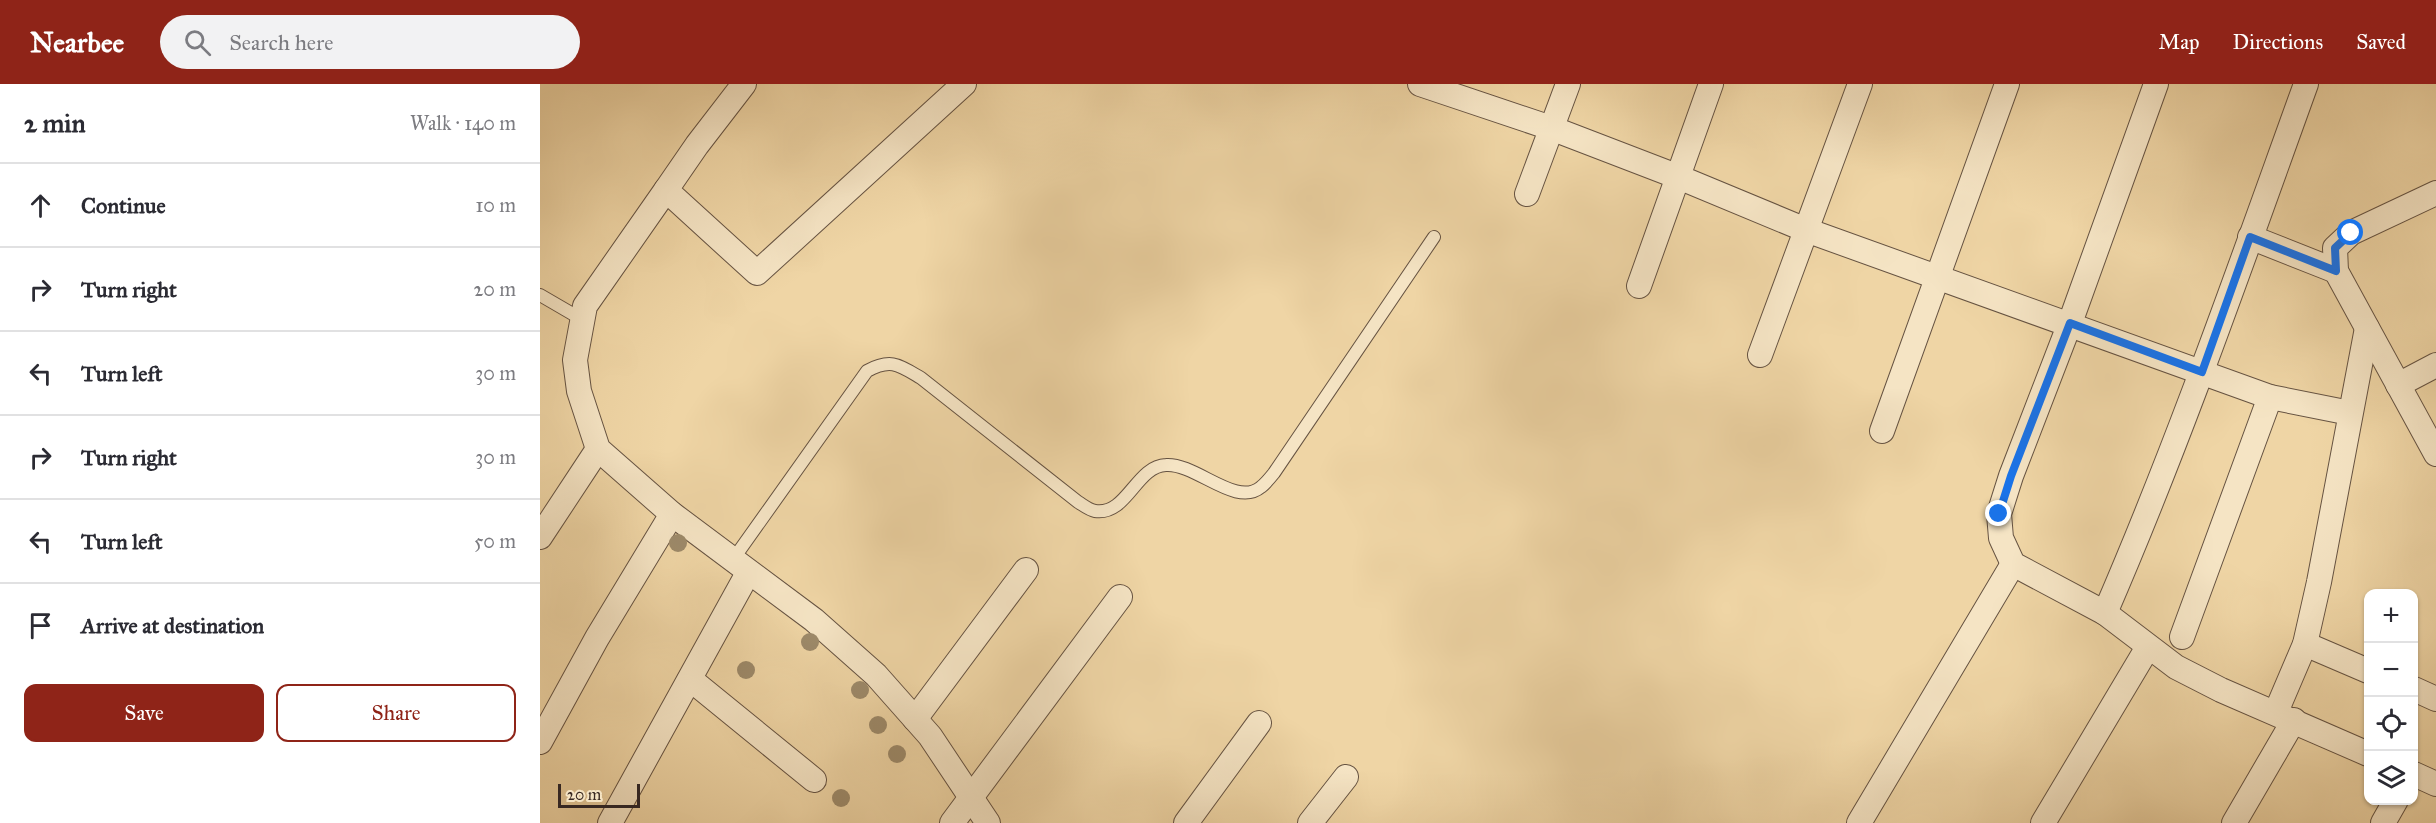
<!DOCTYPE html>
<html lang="en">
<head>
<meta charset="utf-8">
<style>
  body { margin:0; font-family:"IM FELL Great Primer",serif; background:#f2f2f3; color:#2b2b33 }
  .controls { position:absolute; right:18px; bottom:18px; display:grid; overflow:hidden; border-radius:12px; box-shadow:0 2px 4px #0004 }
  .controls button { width:54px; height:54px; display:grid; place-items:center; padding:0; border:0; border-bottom:2px solid #e1e1e2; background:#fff; color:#2b2b33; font:30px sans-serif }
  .scale { position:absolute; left:18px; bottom:15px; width:82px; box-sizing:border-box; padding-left:6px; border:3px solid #382821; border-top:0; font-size:16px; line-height:21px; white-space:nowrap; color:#382821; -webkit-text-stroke:4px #f5e4c4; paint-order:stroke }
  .stop { position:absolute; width:18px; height:18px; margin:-14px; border:4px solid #1a73e8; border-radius:50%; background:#fff }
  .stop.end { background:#1a73e8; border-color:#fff; box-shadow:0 2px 6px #0008 }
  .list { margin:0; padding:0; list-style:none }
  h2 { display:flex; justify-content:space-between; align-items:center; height:78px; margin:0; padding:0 24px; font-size:26px }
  h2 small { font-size:20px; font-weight:400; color:#7c7c81 }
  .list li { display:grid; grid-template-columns:39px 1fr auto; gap:18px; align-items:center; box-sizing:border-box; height:84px; padding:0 24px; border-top:2px solid #e1e1e2 }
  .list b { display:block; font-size:22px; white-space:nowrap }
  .list em { font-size:20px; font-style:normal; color:#7c7c81 }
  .actions { display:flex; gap:12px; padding:18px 24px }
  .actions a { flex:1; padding:14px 0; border:2px solid #8f2418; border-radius:12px; text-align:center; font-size:21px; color:#8f2418 }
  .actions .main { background:#8f2418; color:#fff }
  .icon { flex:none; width:33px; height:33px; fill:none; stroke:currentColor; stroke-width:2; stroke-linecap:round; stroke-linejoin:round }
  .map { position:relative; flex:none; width:1896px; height:739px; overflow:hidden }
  header { display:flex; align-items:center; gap:36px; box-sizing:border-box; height:84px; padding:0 30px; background:#8f2418; color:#fff }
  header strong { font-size:28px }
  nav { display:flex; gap:33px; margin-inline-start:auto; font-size:21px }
  .search { width:420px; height:54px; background:#f2f2f3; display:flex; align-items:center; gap:15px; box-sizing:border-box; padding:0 21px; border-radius:33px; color:#7c7c81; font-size:22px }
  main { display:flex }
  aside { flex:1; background:#fff }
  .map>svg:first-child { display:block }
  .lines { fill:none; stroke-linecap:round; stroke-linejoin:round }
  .lane-casing { stroke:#665342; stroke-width:14 }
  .street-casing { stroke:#665342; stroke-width:26 }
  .lane { stroke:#f5e4c4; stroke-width:12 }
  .street { stroke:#f5e4c4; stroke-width:24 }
  .tree { fill:#9d8a6a }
  .route { stroke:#1a73e8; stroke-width:8 }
</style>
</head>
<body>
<header>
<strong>Nearbee</strong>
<div class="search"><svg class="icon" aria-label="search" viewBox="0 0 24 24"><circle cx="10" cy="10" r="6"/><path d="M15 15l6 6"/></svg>Search here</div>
<nav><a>Map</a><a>Directions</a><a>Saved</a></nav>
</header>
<main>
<aside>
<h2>2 min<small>Walk · 140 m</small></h2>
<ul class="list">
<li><svg class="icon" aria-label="ahead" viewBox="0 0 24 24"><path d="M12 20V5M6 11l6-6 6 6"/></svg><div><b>Continue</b></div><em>10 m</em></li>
<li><svg class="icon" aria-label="right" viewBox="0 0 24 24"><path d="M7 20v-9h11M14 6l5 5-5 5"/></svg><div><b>Turn right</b></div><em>20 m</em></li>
<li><svg class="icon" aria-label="left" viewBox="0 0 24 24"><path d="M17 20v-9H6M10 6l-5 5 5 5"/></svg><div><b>Turn left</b></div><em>30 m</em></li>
<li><svg class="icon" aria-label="right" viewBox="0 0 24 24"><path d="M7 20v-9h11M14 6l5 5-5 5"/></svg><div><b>Turn right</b></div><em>30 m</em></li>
<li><svg class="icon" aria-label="left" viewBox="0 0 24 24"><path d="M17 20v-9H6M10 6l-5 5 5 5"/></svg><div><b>Turn left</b></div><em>50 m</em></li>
<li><svg class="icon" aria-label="arrive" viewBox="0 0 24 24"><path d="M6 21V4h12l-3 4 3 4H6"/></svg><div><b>Arrive at destination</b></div></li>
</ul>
<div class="actions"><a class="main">Save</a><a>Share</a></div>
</aside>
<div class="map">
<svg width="1896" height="739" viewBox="0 0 1896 739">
  <rect width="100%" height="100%" fill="#efd5a5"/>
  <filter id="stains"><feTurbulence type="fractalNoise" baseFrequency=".00333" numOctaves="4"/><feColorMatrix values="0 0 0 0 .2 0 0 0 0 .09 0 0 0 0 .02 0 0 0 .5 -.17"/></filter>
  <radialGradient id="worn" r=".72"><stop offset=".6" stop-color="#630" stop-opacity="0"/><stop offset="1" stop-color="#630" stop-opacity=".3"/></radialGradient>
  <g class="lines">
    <g class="lane-casing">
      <g id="lane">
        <polyline points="0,211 43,236"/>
        <path d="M192,477L327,287C351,274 359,281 381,294L538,418C543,421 549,426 555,427C587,432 596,382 626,381C656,379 696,424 721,403C726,399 730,394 734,389L894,153"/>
      </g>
    </g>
    <g class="street-casing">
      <g id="street">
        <polyline points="204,0 157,61 126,106 217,189 424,0"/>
        <polyline points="880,0 1011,44 1136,92 1266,146 1730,313 1810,329"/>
        <polyline points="1616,0 1530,239 1471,392 1459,430 1461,454 1473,480 1565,529 1636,583 1681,606 1828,670"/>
        <polyline points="126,106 45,222 35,276 39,307 58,365 132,430 274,536 336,591 390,652 448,739"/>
        <polyline points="1896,109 1811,149 1795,164 1796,187 1896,370"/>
        <polyline points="987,110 1028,0"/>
        <polyline points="1710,153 1796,187"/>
        <polyline points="1099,202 1171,0"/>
        <polyline points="1220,271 1320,0"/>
        <polyline points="1858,301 1896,281"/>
        <polyline points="1342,347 1467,0"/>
        <polyline points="0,453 58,365"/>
        <path d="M1565,529C1640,356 1702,177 1766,0"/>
        <polyline points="1642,553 1730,313"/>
        <polyline points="1765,560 1828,587"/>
        <polyline points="150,595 274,696"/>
        <polyline points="1874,605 1896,615"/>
        <polyline points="1736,628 1765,560 1779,498 1827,244"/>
        <polyline points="375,635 486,486"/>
        <polyline points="0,658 57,554 132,430"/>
        <polyline points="1874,690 1896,700"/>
        <polyline points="70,739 208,489"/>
        <polyline points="412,739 580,513"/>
        <polyline points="646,739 719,639"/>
        <polyline points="770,739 806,693"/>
        <polyline points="1319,739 1473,480"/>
        <polyline points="1503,739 1608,563"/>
        <polyline points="1694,739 1754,636"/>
        <polyline points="1843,739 1856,716"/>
      </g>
    </g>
    <use href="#lane" class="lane"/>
    <use href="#street" class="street"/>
  </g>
  <g class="tree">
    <circle cx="138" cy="459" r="9"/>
    <circle cx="270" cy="558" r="9"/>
    <circle cx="206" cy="586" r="9"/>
    <circle cx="320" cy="606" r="9"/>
    <circle cx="338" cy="641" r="9"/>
    <circle cx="357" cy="670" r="9"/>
    <circle cx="301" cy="714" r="9"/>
  </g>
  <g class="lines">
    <polyline class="route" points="1459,430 1471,392 1530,239 1662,288 1710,153 1796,187 1795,164 1811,149"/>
  </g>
  <rect width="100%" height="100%" filter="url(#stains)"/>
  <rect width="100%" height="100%" fill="url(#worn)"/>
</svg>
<div class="controls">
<button>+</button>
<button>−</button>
<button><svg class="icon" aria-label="locate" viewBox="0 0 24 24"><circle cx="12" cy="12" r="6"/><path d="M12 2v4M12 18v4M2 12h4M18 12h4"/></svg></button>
<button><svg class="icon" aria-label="layers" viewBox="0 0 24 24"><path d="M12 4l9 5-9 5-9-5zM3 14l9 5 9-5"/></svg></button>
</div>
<div class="scale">20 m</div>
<div class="stop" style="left:1811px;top:149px"></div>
<div class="stop end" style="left:1459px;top:430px"></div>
</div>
</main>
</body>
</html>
